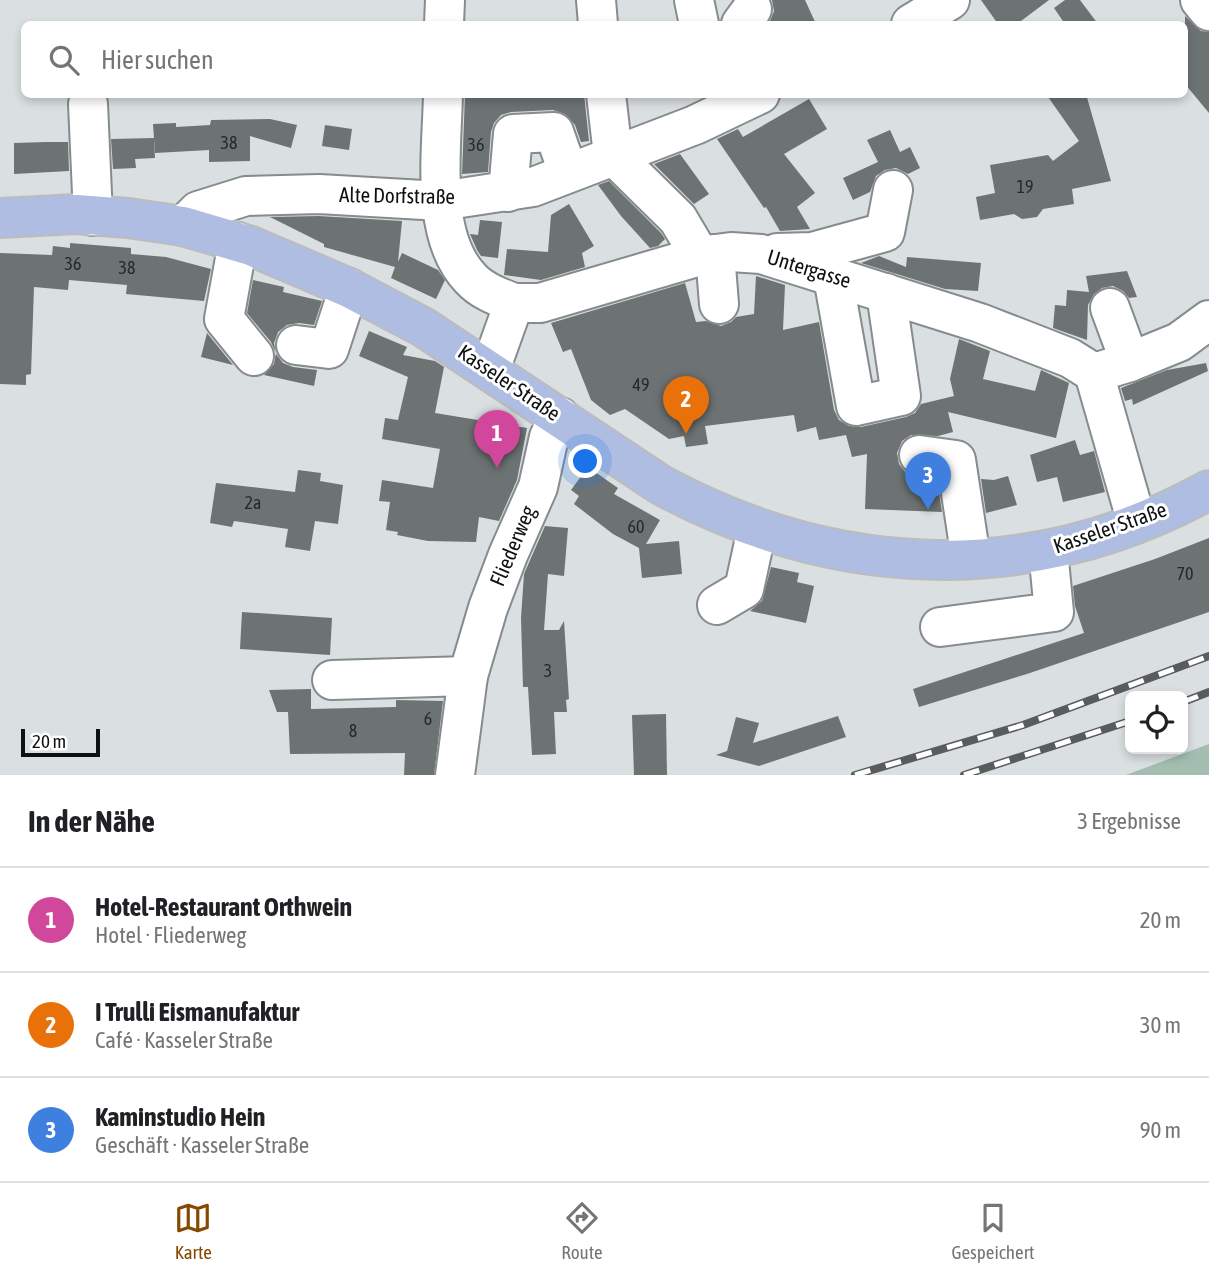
<!DOCTYPE html>
<html lang="de">
<head>
<meta charset="utf-8">
<style>
  body { margin:0; font-family:"Asap Condensed",sans-serif; background:#f2f2f2; color:#202124 }
  .controls { position:absolute; right:21px; bottom:21px; display:grid; overflow:hidden; border-radius:10px; box-shadow:0 4px 10px #0003 }
  .controls button { width:63px; height:63px; display:grid; place-items:center; padding:0; border:0; border-bottom:2px solid #e0e0e0; background:#fff; color:#202124; font:35px sans-serif }
  .scale { position:absolute; left:21px; bottom:18px; width:79px; box-sizing:border-box; padding-left:7px; border:4px solid #0e1011; border-top:0; font-size:19px; line-height:24px; white-space:nowrap; color:#0e1011; -webkit-text-stroke:5px #fff; paint-order:stroke }
  .you { position:absolute; left:586px; top:462px; width:24px; height:24px; margin:-18px; border:5px solid #fff; border-radius:50%; background:#1a73e8; box-shadow:0 0 0 10px #1a73e833 }
  .badge { display:grid; place-items:center; width:46px; height:46px; border-radius:50%; background:#844901; color:#fff; font-size:23px; font-weight:700 }
  .pin { position:absolute; translate:-50% -58px; filter:drop-shadow(0 2px 4px #0008) }
  .pin::after { content:''; position:absolute; top:37px; width:24px; height:21px; background:inherit; clip-path:polygon(0 0,100% 0,50% 100%) }
  .list { margin:0; padding:0; list-style:none }
  h2 { display:flex; justify-content:space-between; align-items:center; height:91px; margin:0; padding:0 28px; font-size:30px }
  h2 small { font-size:23px; font-weight:400; color:#757577 }
  .list li { display:grid; grid-template-columns:46px 1fr auto; gap:21px; align-items:center; box-sizing:border-box; height:105px; padding:0 28px; border-top:2px solid #e0e0e0 }
  .list b { display:block; font-size:26px; white-space:nowrap }
  .list p { margin:0; font-size:23px; white-space:nowrap; color:#757577 }
  .list em { font-size:23px; font-style:normal; color:#757577 }
  .icon { flex:none; width:38px; height:38px; fill:none; stroke:currentColor; stroke-width:2; stroke-linecap:round; stroke-linejoin:round }
  .map { position:relative; flex:none; width:1209px; height:775px; overflow:hidden }
  .search { position:absolute; background:#fff; box-shadow:0 4px 10px #0003; left:21px; right:21px; top:21px; height:77px; display:flex; align-items:center; gap:18px; box-sizing:border-box; padding:0 24px; border-radius:10px; color:#757577; font-size:26px }
  .sheet { height:406px; background:#fff }
  nav { display:flex; justify-content:space-around; align-items:center; box-sizing:border-box; height:98px; border-top:2px solid #e0e0e0; background:#fff; font-size:19px; color:#757577 }
  nav a { display:grid; justify-items:center; gap:4px }
  nav .on { color:#844901 }
  .map>svg:first-child { display:block }
  .green { fill:#a3beb1 }
  .building { fill:#6d7373 }
  .lines { fill:none; stroke-linecap:round; stroke-linejoin:round }
  .minor-casing { stroke:#868b8e; stroke-width:42 }
  .major-casing { stroke:#bcbcbc; stroke-width:42 }
  .minor { stroke:#fff; stroke-width:38 }
  .major { stroke:#afbde2; stroke-width:38 }
  .rail-casing { stroke:#585c5d; stroke-width:8 }
  .rail { stroke:#fff; stroke-width:5; stroke-dasharray:16; stroke-linecap:butt }
  .labels { text-anchor:middle; stroke-width:6; stroke-linejoin:round; paint-order:stroke }
  .number-label { font-size:18px; fill:#26292a }
  .street-label { font-size:21px; fill:#0e1011; stroke:#fff }
</style>
</head>
<body>
<div class="map">
<svg width="1209" height="775" viewBox="0 0 1209 775">
  <rect width="100%" height="100%" fill="#dadfe2"/>
  <polygon class="green" points="1209,744 1209,775 1126,775"/>
  <g class="building">
    <polygon points="772,0 805,0 816,24 772,24 770,21 774,11"/>
    <polygon points="981,0 1049,0 1017,24 998,24"/>
    <polygon points="1065,0 1080,0 1098,24 1065,24 1054,8"/>
    <polygon points="1185,16 1201,31 1209,32 1209,113 1185,84"/>
    <polygon points="465,94 518,96 518,94 584,94 589,141 581,142 575,125 565,114 553,110 511,112 501,115 494,123 491,132 488,172 462,174"/>
    <polygon points="1046,94 1086,94 1111,181 1072,189 1074,204 1043,209 1037,217 1022,219 1014,214 980,220 976,197 995,193 990,165 1048,155 1053,161 1079,141"/>
    <polygon points="809,99 827,129 784,154 815,193 797,207 810,229 780,231 766,207 764,208 717,139 738,129 743,137"/>
    <polygon points="270,119 297,125 291,148 250,136 250,161 209,162 209,150 155,153 153,124 176,123 176,127 210,125 211,120"/>
    <polygon points="325,125 352,129 349,150 322,146"/>
    <polygon points="890,130 900,152 910,147 920,168 908,174 896,168 885,170 876,176 870,192 853,200 843,178 878,162 867,140"/>
    <polygon points="154,138 155,158 135,159 136,168 113,169 111,139"/>
    <polygon points="46,142 68,142 69,171 14,174 14,143"/>
    <polygon points="680,154 709,194 694,204 654,164"/>
    <polygon points="609,181 661,233 665,239 658,246 650,248 621,216 598,185"/>
    <polygon points="569,204 594,246 582,253 585,267 541,280 504,275 507,249 548,252 551,215"/>
    <polygon points="319,216 402,221 398,262 402,253 438,270 445,280 436,299 391,278 395,267 324,247 324,244 270,217"/>
    <polygon points="480,220 502,222 498,258 481,256 477,250 470,234 478,235"/>
    <polygon points="70,243 131,248 131,254 166,257 211,269 204,301 126,294 127,285 69,280 68,290 34,287 31,374 26,375 26,385 0,384 0,253 52,255 53,246 70,248"/>
    <polygon points="879,256 906,267 907,257 981,263 978,291 945,289 861,263"/>
    <polygon points="1127,271 1137,297 1129,298 1123,291 1113,286 1102,288 1094,294 1088,305 1087,340 1053,328 1055,305 1066,306 1067,290 1089,292 1086,276"/>
    <polygon points="756,276 785,285 783,330 819,322 834,410 839,420 849,426 861,427 906,417 915,413 921,404 954,396 950,379 959,339 990,351 983,379 1035,391 1041,370 1069,383 1056,438 948,412 953,432 938,436 911,435 902,441 897,453 899,464 906,473 916,477 937,479 942,512 865,509 867,454 852,457 846,435 819,440 816,427 797,432 794,415 705,426 708,444 686,447 684,436 669,439 625,409 610,415 591,400 571,349 563,352 551,323 685,283 696,322 706,321 721,326 731,322 736,317 754,314"/>
    <polygon points="253,280 284,287 283,292 322,301 314,325 299,323 287,325 278,332 274,343 276,354 283,363 293,367 317,370 314,386 264,375 274,364 276,353 271,342 247,313"/>
    <polygon points="369,331 407,347 403,355 435,361 444,367 435,413 527,428 517,480 499,521 479,517 476,542 428,541 397,535 398,532 386,530 390,502 379,501 382,480 433,488 440,449 382,439 385,418 398,420 408,377 359,356"/>
    <polygon points="207,333 233,365 201,357"/>
    <polygon points="1206,363 1208,371 1133,405 1132,399 1125,401 1121,388 1167,370"/>
    <polygon points="1075,440 1080,455 1094,451 1105,492 1063,502 1057,477 1037,482 1030,455"/>
    <polygon points="588,467 618,488 614,494 660,520 646,544 679,541 682,574 642,578 639,548 613,534 574,504 579,496 571,490"/>
    <polygon points="298,470 321,473 320,481 343,485 338,524 315,521 310,551 285,547 288,529 234,521 232,527 210,523 216,483 295,492"/>
    <polygon points="1008,476 1017,505 986,513 981,479 994,480"/>
    <polygon points="545,526 568,528 564,576 548,574 544,630 559,630 564,621 569,699 566,700 567,712 554,712 556,754 532,755 528,687 523,687 521,618 524,574"/>
    <polygon points="1209,538 1209,612 1027,674 919,707 913,689 1084,633 1075,606 1073,586 1155,559"/>
    <polygon points="771,567 799,573 797,582 814,586 806,623 750,611 762,601"/>
    <polygon points="242,612 332,618 330,655 240,649"/>
    <polygon points="311,689 311,709 396,707 396,700 443,701 434,775 404,775 405,753 290,754 288,712 277,712 269,690"/>
    <polygon points="666,714 667,775 634,775 632,715"/>
    <polygon points="838,716 846,737 759,766 716,755 727,751 736,717 759,723 753,743"/>
  </g>
  <g class="lines">
    <g class="minor-casing">
      <g id="minor">
        <polyline points="596,0 598,24"/>
        <polyline points="694,0 699,24"/>
        <polyline points="1200,0 1209,11"/>
        <polyline points="444,24 445,0"/>
        <polyline points="741,24 752,9"/>
        <polyline points="911,24 950,0"/>
        <path d="M443,94C442,150 429,236 471,279C482,291 499,297 514,303L490,370"/>
        <polyline points="606,94 613,155 678,219 700,256"/>
        <polyline points="88,104 93,216"/>
        <polyline points="508,192 513,134 554,132 568,172"/>
        <polyline points="183,226 198,211 246,196 319,194 441,201 533,187 695,125 760,94"/>
        <polyline points="238,242 224,319 254,356"/>
        <polyline points="777,253 812,252 885,232 893,190"/>
        <polyline points="715,254 719,304"/>
        <polyline points="833,277 856,406 901,396 886,293"/>
        <polyline points="514,303 540,303 700,256 731,252 761,254 980,323 1070,358 1094,373 1137,523"/>
        <polyline points="1110,308 1130,362"/>
        <polyline points="296,345 329,349 349,288"/>
        <polyline points="1094,373 1130,362 1179,342 1209,320"/>
        <polyline points="919,455 956,460 971,559"/>
        <polyline points="717,605 744,589 757,529"/>
        <polyline points="940,627 1054,612 1048,550"/>
        <polyline points="332,680 468,676"/>
        <polyline points="455,775 468,676 488,608 508,555 538,487 549,437 560,417"/>
      </g>
    </g>
    <g class="major-casing">
      <path id="major" d="M0,218L76,214L128,218L183,226L251,246L349,288L423,327L661,485C837,580 1031,588 1209,490"/>
    </g>
    <use href="#minor" class="minor"/>
    <use href="#major" class="major"/>
    <g class="rail-casing">
      <g id="rail">
        <polyline points="1183,702 1209,692"/>
        <polyline points="855,775 1023,725 1209,656"/>
        <polyline points="964,775 1130,721"/>
      </g>
    </g>
    <use href="#rail" class="rail"/>
  </g>
  <g class="labels">
    <g class="number-label">
      <text x="229" y="149">38</text>
      <text x="476" y="151">36</text>
      <text x="1025" y="193">19</text>
      <text x="73" y="270">36</text>
      <text x="127" y="274">38</text>
      <text x="641" y="391">49</text>
      <text x="253" y="509">2a</text>
      <text x="636" y="533">60</text>
      <text x="1185" y="580">70</text>
      <text x="548" y="677">3</text>
      <text x="428" y="725">6</text>
      <text x="353" y="737">8</text>
    </g>
    <g class="street-label">
      <text transform="translate(397 196) rotate(1)" y="7">Alte Dorfstraße</text>
      <text transform="translate(809 269) rotate(17)" y="7">Untergasse</text>
      <text transform="translate(509 383) rotate(34)" y="7">Kasseler Straße</text>
      <text transform="translate(1110 528) rotate(-19)" y="7">Kasseler Straße</text>
      <text transform="translate(513 546) rotate(-67)" y="7">Fliederweg</text>
    </g>
  </g>
</svg>
<div class="controls">
<button><svg class="icon" aria-label="locate" viewBox="0 0 24 24"><circle cx="12" cy="12" r="6"/><path d="M12 2v4M12 18v4M2 12h4M18 12h4"/></svg></button>
</div>
<div class="scale">20 m</div>
<div class="you"></div>
<div class="pin badge" style="left:497px;top:468px;background:#d1479c">1</div>
<div class="pin badge" style="left:686px;top:434px;background:#e8710a">2</div>
<div class="pin badge" style="left:928px;top:510px;background:#3f7fe0">3</div>
<div class="search"><svg class="icon" aria-label="search" viewBox="0 0 24 24"><circle cx="10" cy="10" r="6"/><path d="M15 15l6 6"/></svg>Hier suchen</div>
</div>
<section class="sheet">
<h2>In der Nähe<small>3 Ergebnisse</small></h2>
<ul class="list">
<li><span class="badge" style="background:#d1479c">1</span><div><b>Hotel-Restaurant Orthwein</b><p>Hotel · Fliederweg</p></div><em>20 m</em></li>
<li><span class="badge" style="background:#e8710a">2</span><div><b>I Trulli Eismanufaktur</b><p>Café · Kasseler Straße</p></div><em>30 m</em></li>
<li><span class="badge" style="background:#3f7fe0">3</span><div><b>Kaminstudio Hein</b><p>Geschäft · Kasseler Straße</p></div><em>90 m</em></li>
</ul>
</section>
<nav>
<a class="on"><svg class="icon" aria-label="map" viewBox="0 0 24 24"><path d="M3 6l6-2 6 2 6-2v14l-6 2-6-2-6 2zM9 4v14M15 6v14"/></svg>Karte</a>
<a><svg class="icon" aria-label="directions" viewBox="0 0 24 24"><path d="M12 3l9 9-9 9-9-9zM9 14v-3h6M13 9l2 2-2 2"/></svg>Route</a>
<a><svg class="icon" aria-label="saved" viewBox="0 0 24 24"><path d="M7 4h10v16l-5-4-5 4z"/></svg>Gespeichert</a>
</nav>
</body>
</html>
